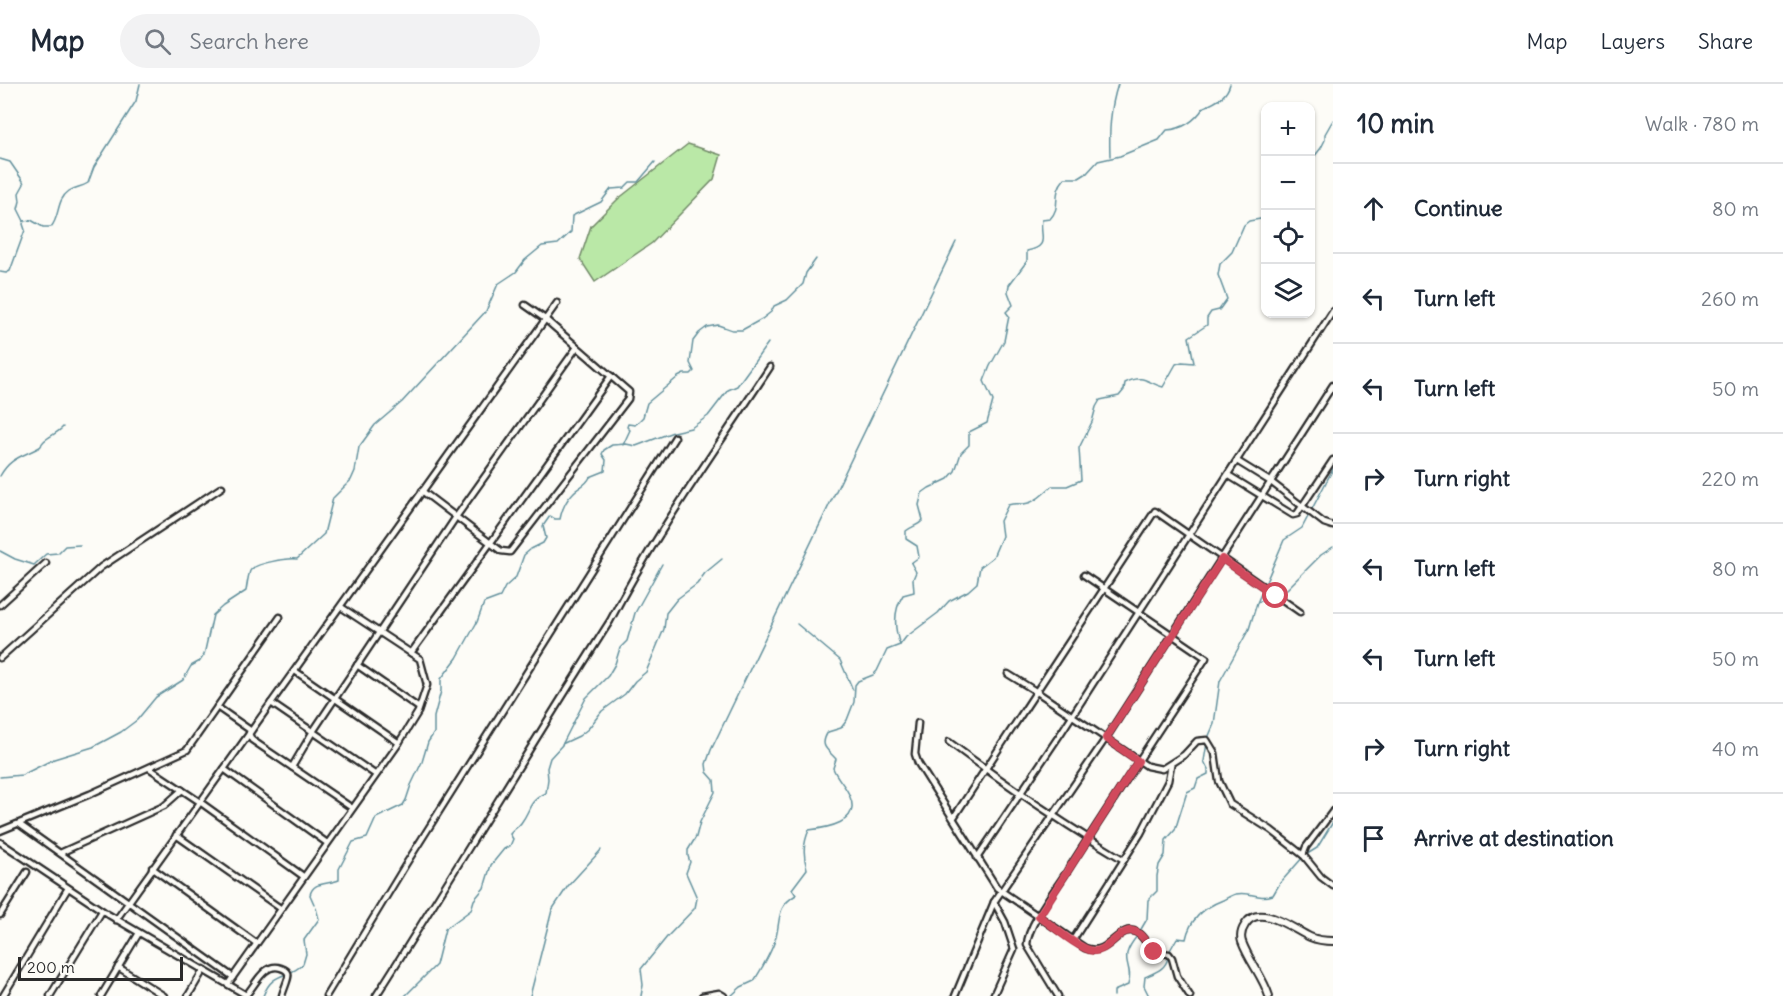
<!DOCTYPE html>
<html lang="en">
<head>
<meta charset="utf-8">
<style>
  body { margin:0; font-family:Delius,sans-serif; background:#f2f2f3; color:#1f2937 }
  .controls { position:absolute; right:18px; top:18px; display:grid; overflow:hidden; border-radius:12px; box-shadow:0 2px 4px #0004 }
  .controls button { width:54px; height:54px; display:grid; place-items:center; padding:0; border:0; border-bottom:2px solid #e0e1e3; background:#fff; color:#1f2937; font:30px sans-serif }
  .scale { position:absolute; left:18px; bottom:15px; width:165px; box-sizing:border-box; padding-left:6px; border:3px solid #2b2b2b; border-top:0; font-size:16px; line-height:21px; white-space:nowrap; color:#2b2b2b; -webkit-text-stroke:4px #fdfcf7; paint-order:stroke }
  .stop { position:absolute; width:18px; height:18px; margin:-14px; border:4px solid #d1495b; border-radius:50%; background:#fff }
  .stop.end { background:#d1495b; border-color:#fff; box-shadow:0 2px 6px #0008 }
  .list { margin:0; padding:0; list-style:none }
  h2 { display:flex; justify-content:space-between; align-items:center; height:78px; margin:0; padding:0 24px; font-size:26px }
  h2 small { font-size:20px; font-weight:400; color:#747a83 }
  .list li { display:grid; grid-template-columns:39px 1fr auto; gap:18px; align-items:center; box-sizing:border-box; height:90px; padding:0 24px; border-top:2px solid #e0e1e3 }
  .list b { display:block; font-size:22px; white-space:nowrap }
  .list em { font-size:20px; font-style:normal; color:#747a83 }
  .icon { flex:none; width:33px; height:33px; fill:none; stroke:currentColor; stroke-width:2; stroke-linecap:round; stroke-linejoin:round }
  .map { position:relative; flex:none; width:1333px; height:912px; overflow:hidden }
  header { display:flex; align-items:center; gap:36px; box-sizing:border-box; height:84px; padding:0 30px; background:#fff; border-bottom:2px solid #e0e1e3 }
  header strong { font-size:28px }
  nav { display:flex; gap:33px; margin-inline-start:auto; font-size:21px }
  .search { width:420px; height:54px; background:#f2f2f3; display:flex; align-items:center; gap:15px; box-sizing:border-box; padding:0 21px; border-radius:33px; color:#747a83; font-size:22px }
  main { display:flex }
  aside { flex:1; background:#fff }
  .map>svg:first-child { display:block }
  .green { fill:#bae8a7; stroke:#728a69; stroke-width:1.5 }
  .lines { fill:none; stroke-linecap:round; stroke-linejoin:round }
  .stream { stroke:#63919d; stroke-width:1.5 }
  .minor-casing { stroke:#2b2b2b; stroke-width:9 }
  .secondary-casing { stroke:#2b2b2b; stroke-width:10 }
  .minor { stroke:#fdfcf7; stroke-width:4.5 }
  .secondary { stroke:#fdfcf7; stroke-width:6 }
  .route { stroke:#d1495b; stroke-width:8 }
</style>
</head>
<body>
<header>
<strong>Map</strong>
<div class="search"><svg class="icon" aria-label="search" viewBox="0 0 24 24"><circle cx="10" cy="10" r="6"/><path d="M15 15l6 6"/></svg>Search here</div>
<nav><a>Map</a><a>Layers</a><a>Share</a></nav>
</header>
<main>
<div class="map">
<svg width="1333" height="912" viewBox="0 0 1333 912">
  <rect width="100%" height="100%" fill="#fdfcf7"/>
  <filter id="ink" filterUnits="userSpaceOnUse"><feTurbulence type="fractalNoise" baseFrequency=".0167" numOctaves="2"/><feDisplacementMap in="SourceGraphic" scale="12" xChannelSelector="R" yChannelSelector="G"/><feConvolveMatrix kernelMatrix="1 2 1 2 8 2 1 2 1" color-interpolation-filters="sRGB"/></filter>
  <g filter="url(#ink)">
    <polygon class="green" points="688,60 721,71 714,95 652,159 595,198 580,175 591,142 618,115"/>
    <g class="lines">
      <g class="stream">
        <path d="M1110,72C1109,47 1110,25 1118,0"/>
        <polyline points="0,75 10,78 23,97 24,100 19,109 20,117 18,125 24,137 23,140 25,146 10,187 6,189 0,188"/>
        <polyline points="1310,78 1321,64 1325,56 1325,50 1333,36"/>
        <path d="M24,137L31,136L43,143H51C60,133 56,116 69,107C75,103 82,103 88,99L94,83L136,17L140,0"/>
        <polyline points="623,361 630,346 627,343 628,340 635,341 643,333 647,319 678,293 684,290 691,290 694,287 690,279 693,257 699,249 707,243 718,241 732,246 742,246 762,235 771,228 774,222 787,216 803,200 806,189 816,175"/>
        <path d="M0,392C10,374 21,373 38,364C44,361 39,362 44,357C49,352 58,349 63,343"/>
        <polyline points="0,467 15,475 34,481 46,470 58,469 65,462 80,461"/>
        <polyline points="1278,511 1284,508 1321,471 1333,463"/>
        <polyline points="1258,518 1273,513"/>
        <polyline points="797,540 840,576 853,606"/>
        <path d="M900,561C894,544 893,527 903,511L914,508L913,495L916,488L911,479L919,473L917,462L906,455V447C912,442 918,442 923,436L919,421L922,409L929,404L948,395L955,387L961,369L969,361V348L987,339L993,317L984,297L990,282L1004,257L1009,232L1006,228L1013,221L1008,208L1009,201L1027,177V167C1051,162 1039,152 1042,136L1050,135C1063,121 1050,111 1065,94H1079L1087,89L1098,77L1120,72L1159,56L1167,46C1184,45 1195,37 1204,23C1215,19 1227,12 1230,0"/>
        <polyline points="1208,654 1214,640 1220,597 1249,545 1257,519 1284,456 1302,444 1333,385"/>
        <polyline points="562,660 579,652 588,645 602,627 625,610 635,597 646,588 664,545 666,529 677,515 697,500 705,489 722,475"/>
        <path d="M0,693L22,691L54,675L93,663L121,648L137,636L156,613L183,596L191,582L200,577L204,571L213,531L223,522L246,507C247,501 248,492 250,487C254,479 288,474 297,475L324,450L333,414L351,396L355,387L359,363L375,341L402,318L486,227L498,200L516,188L525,176L542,162L558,160L571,148L572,132L601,118L611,105L624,104L630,98H638L655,78"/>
        <path d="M314,820L310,811C313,797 327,801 339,796V785L353,758L367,754L376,734L403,721L406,716L411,701L422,678L428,658L434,649V633L441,607V595L457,574L477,538L484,519L500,513L505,503L516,493L524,471L531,465L543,459L546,454L543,442L550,432L555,435H560C562,425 566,416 573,409C579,402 586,402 590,393L605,387L606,376L602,370L604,366L612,361L626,360L636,362L673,348L691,344L708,332L728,306L737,302L768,259"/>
        <polyline points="1140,847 1147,835 1148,816 1157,807 1157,792 1159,781 1165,771 1166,756 1175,746 1187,708 1195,704 1198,695 1208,690 1208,685 1204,677 1207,659"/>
        <path d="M1169,868L1177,854L1186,855C1190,834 1205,823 1223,816C1227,814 1232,811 1236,810C1251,807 1257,816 1273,811L1280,799L1304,772L1317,764L1333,738"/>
        <path d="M263,912C273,886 289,895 303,880L306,870L304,856L319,835L316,824"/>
        <path d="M405,912L436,881L445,845L471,826L474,816L484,804L491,781L504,765L510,762L513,755L510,750C513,746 518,743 521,739C531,726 528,717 546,709L548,695L547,684L550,674L562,661L586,614L608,592L615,580L620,564L627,557L635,529L662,480"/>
        <polyline points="530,912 552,826 568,802 601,766"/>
        <polyline points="641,912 643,901 641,885 667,853 695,824 697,814 686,789 690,778 688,772 688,766 696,753 700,738 715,708 714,696 707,688 706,680 711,666 956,158"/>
        <path d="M731,912L741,903L754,897C762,884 772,868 776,853C781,834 776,823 796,811L792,805L807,785C803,771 803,760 809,746C826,744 861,739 850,713C847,703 837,695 833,684L836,675C827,665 819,662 828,648L841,644L847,636L854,618L855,601L858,597L873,591L877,587L887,566L900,561L906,553L938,529L949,517L968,507L977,499L980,483L993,473L1002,452L1000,437L1008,421C1015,419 1016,420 1023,420C1034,420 1044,409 1052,402H1067L1081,396L1079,364L1092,338L1096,323L1100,316L1119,312L1124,306L1125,299C1144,289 1147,299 1163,303L1176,280L1182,278L1194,279L1189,253L1207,241V234L1211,228L1219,226L1227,215L1218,191L1220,180L1232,168L1244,141L1249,137L1266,134"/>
        <path d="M1114,912V907L1128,901C1135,879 1115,878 1138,851"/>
        <path d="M1149,912L1144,902L1145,893C1156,888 1166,885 1168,873"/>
      </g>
      <g class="minor-casing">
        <g id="minor">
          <polyline points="1237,377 1271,398 1324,439 1333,442"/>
          <polyline points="1228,391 1293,431 1297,430 1333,376"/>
          <polyline points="422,407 501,467 510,468 628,315 629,308 545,235 525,221"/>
          <polyline points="0,521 46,479"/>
          <polyline points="411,569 611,292"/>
          <polyline points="0,574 101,483 222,403"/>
          <polyline points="357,581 419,624"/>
          <polyline points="295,587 399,659"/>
          <polyline points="1008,590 1037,608 1147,682 1162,685 1184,671 1197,657 1207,656 1215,669 1219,697 1230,720 1271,746 1304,772 1321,793 1333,802"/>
          <polyline points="271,619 376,691"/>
          <polyline points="217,623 250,646 249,650 252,656 352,724"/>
          <path d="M918,639L915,670L918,679L997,804L1085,864C1111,874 1118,837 1138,849C1144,853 1148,863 1154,868L1169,870L1172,874L1177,892L1190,912"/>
          <path d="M949,658C1005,700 1064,740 1124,776"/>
          <polyline points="292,683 312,649 456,433 577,263"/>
          <polyline points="149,684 200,718 303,792"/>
          <polyline points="224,685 327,759"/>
          <polyline points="954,733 1155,427 1300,528"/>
          <polyline points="19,740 233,893"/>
          <polyline points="0,747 90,710 187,666 280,533"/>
          <polyline points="176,751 280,824"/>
          <path d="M0,758L109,831L246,911C255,902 264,878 281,884C284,885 287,886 288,889C290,893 283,906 282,912"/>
          <polyline points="60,769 164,722 182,706"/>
          <polyline points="1303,771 1306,763 1333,727"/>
          <polyline points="977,774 1061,649 1333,227"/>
          <polyline points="152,784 256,859"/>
          <polyline points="0,831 27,788"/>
          <polyline points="116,836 557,219"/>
          <polyline points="1073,856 1141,749 1168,697 1171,681"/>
          <polyline points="118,883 164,912"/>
          <polyline points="228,900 397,662 418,628 427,601 420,575 341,523"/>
          <polyline points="3,912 68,804"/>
          <polyline points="50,912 102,827"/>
          <polyline points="101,912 139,849"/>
          <polyline points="188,912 204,885"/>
          <polyline points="326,912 406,780 675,353"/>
          <path d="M376,912C455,788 531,661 610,537C656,448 715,367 770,283"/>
          <polyline points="702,912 719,909 724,912"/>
          <polyline points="955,912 994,818 1106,654 1333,301"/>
          <polyline points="993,912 1014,865 1005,838 994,818"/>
          <path d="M1058,912L1027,861C1027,842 1055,806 1066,789C1112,717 1159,646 1206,574L1084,491"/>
        </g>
      </g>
      <g class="secondary-casing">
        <path id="secondary" d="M1269,912C1263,893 1249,877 1242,858C1240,852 1241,847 1245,841C1258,817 1294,846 1310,853C1317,856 1325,857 1333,857"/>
      </g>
      <use href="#minor" class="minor"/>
      <use href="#secondary" class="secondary"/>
    </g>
  </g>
  <g class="lines" filter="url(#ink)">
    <path class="route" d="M1154,868C1148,863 1145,854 1139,850C1122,837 1109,869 1094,867C1079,866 1052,841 1039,832L1138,677L1106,654L1222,475L1276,512"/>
  </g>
</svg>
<div class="controls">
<button>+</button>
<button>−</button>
<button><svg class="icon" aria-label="locate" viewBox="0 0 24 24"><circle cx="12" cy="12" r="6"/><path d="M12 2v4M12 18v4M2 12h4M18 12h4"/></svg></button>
<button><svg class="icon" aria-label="layers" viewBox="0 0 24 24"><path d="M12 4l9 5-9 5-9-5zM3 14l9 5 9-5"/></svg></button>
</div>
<div class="scale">200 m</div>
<div class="stop" style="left:1276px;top:512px"></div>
<div class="stop end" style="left:1154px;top:868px"></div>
</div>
<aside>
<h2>10 min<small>Walk · 780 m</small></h2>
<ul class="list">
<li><svg class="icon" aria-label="ahead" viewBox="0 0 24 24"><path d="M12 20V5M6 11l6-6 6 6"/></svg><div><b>Continue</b></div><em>80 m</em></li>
<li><svg class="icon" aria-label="left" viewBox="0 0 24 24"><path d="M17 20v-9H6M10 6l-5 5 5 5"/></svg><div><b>Turn left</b></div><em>260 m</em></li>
<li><svg class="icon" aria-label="left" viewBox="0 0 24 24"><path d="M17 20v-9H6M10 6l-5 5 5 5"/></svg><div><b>Turn left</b></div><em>50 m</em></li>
<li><svg class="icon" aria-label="right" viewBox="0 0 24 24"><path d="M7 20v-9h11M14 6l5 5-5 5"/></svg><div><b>Turn right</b></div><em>220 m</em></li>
<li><svg class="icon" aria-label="left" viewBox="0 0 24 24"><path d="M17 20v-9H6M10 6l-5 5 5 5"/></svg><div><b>Turn left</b></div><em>80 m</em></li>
<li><svg class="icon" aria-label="left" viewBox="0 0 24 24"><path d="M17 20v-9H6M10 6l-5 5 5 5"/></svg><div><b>Turn left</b></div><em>50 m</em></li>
<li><svg class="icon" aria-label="right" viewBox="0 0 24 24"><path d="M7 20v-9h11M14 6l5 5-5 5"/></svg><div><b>Turn right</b></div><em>40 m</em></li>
<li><svg class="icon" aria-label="arrive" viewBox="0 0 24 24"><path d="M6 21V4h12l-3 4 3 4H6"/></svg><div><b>Arrive at destination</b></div></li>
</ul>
</aside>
</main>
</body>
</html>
